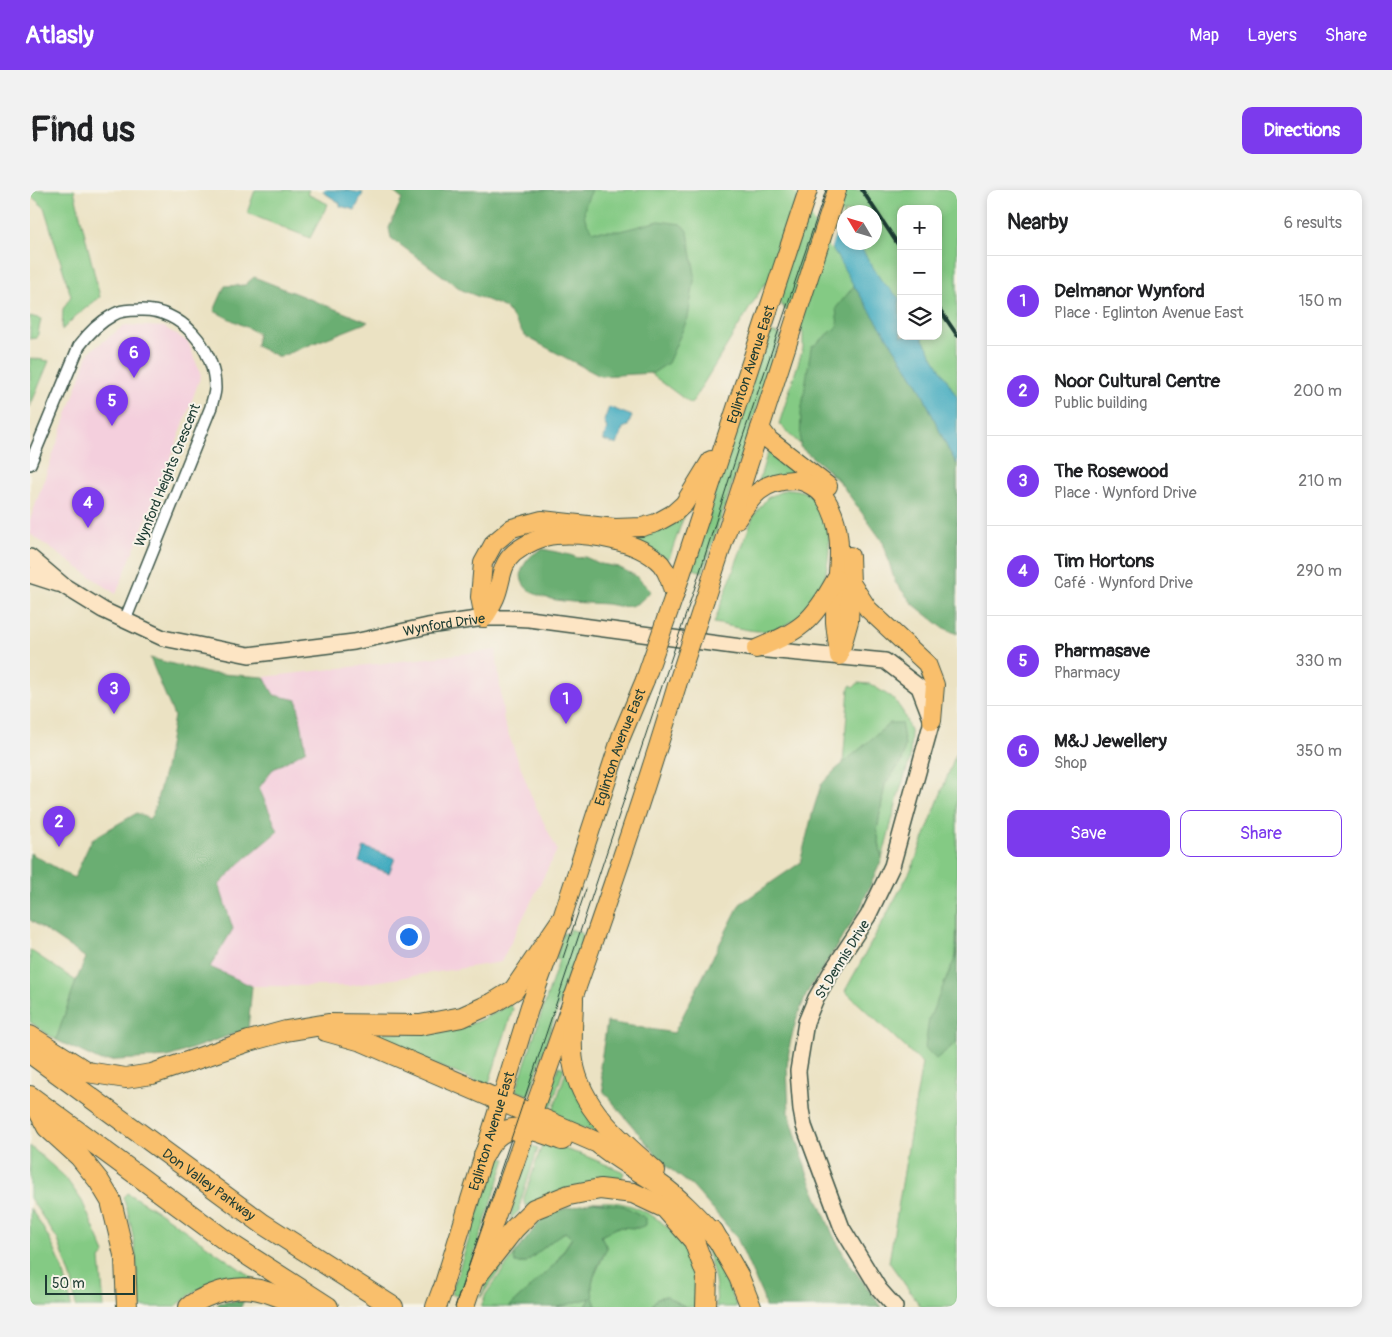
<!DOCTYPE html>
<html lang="en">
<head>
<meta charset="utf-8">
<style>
  body { margin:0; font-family:Pangolin,sans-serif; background:#f2f2f2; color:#202124 }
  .controls { position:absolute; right:15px; top:15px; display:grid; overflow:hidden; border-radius:10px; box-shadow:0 2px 8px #0003 }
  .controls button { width:45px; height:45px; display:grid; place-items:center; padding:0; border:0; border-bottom:1px solid #e0e0e0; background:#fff; color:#202124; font:25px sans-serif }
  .compass { position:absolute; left:807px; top:15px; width:45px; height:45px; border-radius:50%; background:#fff; box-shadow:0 2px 8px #0003; rotate:308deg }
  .scale { position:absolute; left:15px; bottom:12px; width:90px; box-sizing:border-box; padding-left:5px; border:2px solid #1f3d34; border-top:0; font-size:14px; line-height:18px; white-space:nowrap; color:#1f3d34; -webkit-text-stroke:4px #f7f3e8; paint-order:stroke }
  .you { position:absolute; left:378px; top:746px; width:18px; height:18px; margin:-12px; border:4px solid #fff; border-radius:50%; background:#1a73e8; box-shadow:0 0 0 8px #1a73e833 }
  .badge { display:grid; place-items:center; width:32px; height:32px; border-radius:50%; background:#7c3aed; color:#fff; font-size:16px; font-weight:700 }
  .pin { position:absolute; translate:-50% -41px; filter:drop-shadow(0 1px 2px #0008) }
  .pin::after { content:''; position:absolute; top:26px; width:18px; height:15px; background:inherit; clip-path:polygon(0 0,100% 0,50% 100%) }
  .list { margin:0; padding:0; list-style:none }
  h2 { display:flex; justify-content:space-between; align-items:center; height:65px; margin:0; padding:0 20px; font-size:21px }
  h2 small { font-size:16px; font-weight:400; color:#757577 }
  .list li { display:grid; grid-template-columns:32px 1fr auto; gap:15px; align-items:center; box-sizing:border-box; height:90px; padding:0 20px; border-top:1px solid #e0e0e0 }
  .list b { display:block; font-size:19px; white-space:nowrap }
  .list p { margin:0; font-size:16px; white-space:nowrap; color:#757577 }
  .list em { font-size:16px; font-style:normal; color:#757577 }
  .actions { display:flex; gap:10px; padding:15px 20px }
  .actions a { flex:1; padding:11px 0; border:1px solid #7c3aed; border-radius:10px; text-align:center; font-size:18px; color:#7c3aed }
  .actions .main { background:#7c3aed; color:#fff }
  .icon { flex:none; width:28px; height:28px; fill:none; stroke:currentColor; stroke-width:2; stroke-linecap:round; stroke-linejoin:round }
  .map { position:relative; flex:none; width:927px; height:1117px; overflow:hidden; border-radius:10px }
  header { display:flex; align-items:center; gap:30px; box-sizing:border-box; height:70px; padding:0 25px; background:#7c3aed; color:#fff }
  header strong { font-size:24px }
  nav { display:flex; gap:28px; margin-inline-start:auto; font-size:18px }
  .intro { display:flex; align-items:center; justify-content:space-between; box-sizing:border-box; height:120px; padding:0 30px }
  h1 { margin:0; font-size:35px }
  .button { padding:12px 22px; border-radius:10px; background:#7c3aed; color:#fff; font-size:18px; font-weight:700 }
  main { display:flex; gap:30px; padding:0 30px }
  aside { flex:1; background:#fff; border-radius:10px; box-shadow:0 2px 8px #0003 }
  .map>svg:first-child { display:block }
  .built { fill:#f4cfdd }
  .green { fill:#84ca84; stroke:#52845c; fill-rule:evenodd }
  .forest { fill:#6bae72; stroke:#457653 }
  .water { fill:#40aabf; stroke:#30747a }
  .pier { fill:#ebe2c3 }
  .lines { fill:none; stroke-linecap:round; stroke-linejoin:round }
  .street-casing { stroke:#3e5649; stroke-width:14 }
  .secondary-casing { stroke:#3e5649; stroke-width:18 }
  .primary-casing { stroke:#3e5649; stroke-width:20 }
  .highway-casing { stroke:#3e5649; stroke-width:22 }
  .street { stroke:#fff; stroke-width:11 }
  .secondary { stroke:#fde5c4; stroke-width:15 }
  .primary { stroke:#f9bf6c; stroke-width:18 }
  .highway { stroke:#f9bf6c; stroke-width:20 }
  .tram { stroke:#1f3d34; stroke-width:1 }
  .rail { stroke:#1f3d34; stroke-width:4 }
  .primary-bridge-casing { stroke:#3e5649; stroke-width:20; stroke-linecap:butt }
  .primary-bridge { stroke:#f9bf6c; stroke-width:18 }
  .labels { text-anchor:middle; stroke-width:4; stroke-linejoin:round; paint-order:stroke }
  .street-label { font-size:14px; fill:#1f3d34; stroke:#f7f3e8 }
</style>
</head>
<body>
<header>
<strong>Atlasly</strong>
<nav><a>Map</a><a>Layers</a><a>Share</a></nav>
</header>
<div class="intro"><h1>Find us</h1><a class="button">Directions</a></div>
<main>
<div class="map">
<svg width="927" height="1117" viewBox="0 0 927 1117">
  <rect width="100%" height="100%" fill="#f7f3e8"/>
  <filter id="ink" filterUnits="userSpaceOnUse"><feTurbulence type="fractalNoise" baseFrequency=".02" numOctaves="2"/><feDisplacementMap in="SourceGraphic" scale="10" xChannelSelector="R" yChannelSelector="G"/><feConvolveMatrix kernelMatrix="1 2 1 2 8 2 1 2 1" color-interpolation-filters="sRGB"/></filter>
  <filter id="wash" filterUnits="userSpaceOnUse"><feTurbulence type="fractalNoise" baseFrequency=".0096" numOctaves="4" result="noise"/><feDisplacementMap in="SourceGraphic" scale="20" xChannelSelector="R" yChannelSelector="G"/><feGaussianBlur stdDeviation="1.12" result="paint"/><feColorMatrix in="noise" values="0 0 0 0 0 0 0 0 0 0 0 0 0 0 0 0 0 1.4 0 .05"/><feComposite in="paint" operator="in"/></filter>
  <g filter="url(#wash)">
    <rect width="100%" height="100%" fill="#ebe2c3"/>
    <g class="built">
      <polygon points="95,135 134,137 158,152 171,185 144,260 86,404 0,344 0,330 59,162"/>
      <polygon points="466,460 474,532 502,608 527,660 471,772 319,796 222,796 180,777 203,739 189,695 210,673 248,641 229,598 242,580 276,560 234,487"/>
    </g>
    <g class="green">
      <polygon points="0,0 44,0 70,107 47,125 32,140 33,119 41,106 14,17 0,5"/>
      <polygon points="225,0 279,0 277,4 298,14 280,48 217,23"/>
      <path d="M375,0H927V405L749,234L773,158V143L735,93L661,214ZM871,19H908V146H871ZM814,22H844V52H814Z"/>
      <polygon points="0,126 11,129 7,148 0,149"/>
      <polygon points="738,141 751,145 673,382 660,378"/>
      <polygon points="0,168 19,171 0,217"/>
      <polygon points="742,259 782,289 729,291 737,264"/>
      <path d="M757,299C768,299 780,302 788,312C806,333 800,389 785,411C774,426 753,440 733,441C721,442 697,435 684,433L723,327L737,308Z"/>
      <polygon points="655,323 640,366 638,369 585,344"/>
      <polygon points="828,493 840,494 864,509 873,522 881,543 880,570 869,603 852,669 847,641 855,594 872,571 860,533 813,574 819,498 821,495 824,497"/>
      <polygon points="927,561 927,1117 891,1117 859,1072 892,873 815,801 884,674"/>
      <polygon points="540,739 552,743 551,749 556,751 545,777 542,775 499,905 486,901 529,770 526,769 533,743 538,744"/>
      <polygon points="0,760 46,791 26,850 0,832"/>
      <path d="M480,814L483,819L458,896L339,848L340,842C369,842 402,846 430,838C448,832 465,823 480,814Z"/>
      <polygon points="529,876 534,878 521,918 515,916"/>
      <polygon points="537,878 574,945 521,928"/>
      <polygon points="513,952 553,965 594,982 590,994 496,1016 494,1013 494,1008"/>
      <polygon points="0,956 35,987 52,1011 75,1063 70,1069 74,1117 46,1117 42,1090 28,1050 0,1008"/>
      <polygon points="502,956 508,958 491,1010 489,1021 480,1030 485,1007"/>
      <polygon points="466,966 476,969 430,1107 421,1104"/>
      <path d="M97,1003L129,1022L227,1091L187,1093L165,1101L145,1117H109C107,1080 106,1043 93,1007Z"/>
      <path d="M563,1012C572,1012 582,1011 590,1013C638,1023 674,1067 665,1117H656L636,1106L627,1108L621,1117H567L562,1108L555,1117H528L562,1107V1091L577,1058L571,1046L588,1037L608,1038L594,1016Z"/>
      <path d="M0,1018C22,1050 36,1078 41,1117H0Z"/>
      <polygon points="500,1037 499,1040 450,1108 462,1081 478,1055"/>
      <polygon points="536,1042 542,1047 525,1074 479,1117 451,1117 456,1104 484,1065 485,1073 495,1073 528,1046"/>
      <path d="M672,1045L684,1063L707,1117H686C689,1092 679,1068 672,1045Z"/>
    </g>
    <g class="forest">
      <path d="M361,0H562C554,16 549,28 564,41H590L629,31L651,34L658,42L665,85L658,128L638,173L623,183L570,186L495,146L476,118L432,100L361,48L359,38L372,9Z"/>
      <polygon points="224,87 338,132 249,167 226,156 228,143 184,121 195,96 215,95"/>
      <polygon points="824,96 889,196 918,259 927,274 927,444 912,437 883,414 865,392 853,352 806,287 770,257 771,223 781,158 808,136 806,118"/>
      <path d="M513,359L540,365L548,368L555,367L571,374L588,377L606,386L621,401C616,405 611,412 606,414C596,419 586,415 576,414C556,412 483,415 492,380C496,369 503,363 513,359Z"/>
      <polygon points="120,468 177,483 234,487 244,505 267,510 276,560 242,580 229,598 248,641 210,673 189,695 203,739 180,777 222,796 218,839 138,867 71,871 26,850 46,791 56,768 0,730 0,663 44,688 62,649 107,623 119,629 123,624 135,579 144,526"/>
      <polygon points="860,533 871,533 875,555 872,571 855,594 847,641 852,669 828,723 778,801 767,827 760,853 757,877 759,923 777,983 803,1045 818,1072 852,1117 735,1117 733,1107 706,1046 663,997 634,974 574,902 570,877 577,832 644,843 710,714 770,673 783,621 791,595 803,582"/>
      <polygon points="927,712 927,852 906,869 895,858 899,829 926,766"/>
      <path d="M563,1012L594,1016L616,1028V1035L608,1038L588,1037L571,1046L577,1058C567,1079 555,1094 567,1117H555L561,1108L528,1117H479L525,1074L542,1048L535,1042L528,1046L495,1073H485L484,1065L513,1027L530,1020Z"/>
      <polygon points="636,1106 656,1117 621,1117 627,1108"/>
      <polygon points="214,1110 211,1117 187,1117 189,1113"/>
    </g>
    <g class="water">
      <polygon points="294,0 313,0 333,3 325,20 310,16 310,13 293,2"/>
      <polygon points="765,0 788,0 814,32 814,52 828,53 851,90 869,108 871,146 891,146 927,207 927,274 918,259 889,196 824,96 770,3"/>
      <polygon points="579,217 602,226 598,236 593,238 587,255 573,250 577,239 574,231"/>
      <polygon points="334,657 365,668 359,683 329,672"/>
    </g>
    <polygon class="pier" points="765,0 791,0 812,25 800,60 768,5 764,3"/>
  </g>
  <g filter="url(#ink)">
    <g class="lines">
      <g class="street-casing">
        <path id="street" d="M0,274L49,156C58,144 70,132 83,125C90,120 100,120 109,120C151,118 185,158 185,198C185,205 182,211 181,217L95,430"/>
      </g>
      <g class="secondary-casing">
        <g id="secondary">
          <path id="s1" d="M0,367L34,396L73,420L133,448L219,465L324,452L398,436L454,428H479L499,429L726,459L855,471L889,497L902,531L862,676L838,726L801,782L786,808L776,832L768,881L771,920L774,936L812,1038L849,1099L865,1117"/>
          <polyline points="0,385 28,394"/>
        </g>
      </g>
      <g class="primary-casing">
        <g id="primary">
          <polyline points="730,238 739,250 798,296"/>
          <path d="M707,329C722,306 732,291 763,290C775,290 788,298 795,308C820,346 804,390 805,432C806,443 808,455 809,466"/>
          <polyline points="821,393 838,419 897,474 905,495 902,531"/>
          <path id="s2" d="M644,406L778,0"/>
          <polyline points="675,409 807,0"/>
          <polyline points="454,428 450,407 453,373 464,353 482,338 512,330 585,338 612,337 626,333 644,323 654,314 681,270"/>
          <path d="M454,428C458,422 462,415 465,408C472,392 470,375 484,363C495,354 512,346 526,345C557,343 609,350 631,374C639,384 641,394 644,406"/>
          <polyline points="812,456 819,431 821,393 820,366"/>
          <path d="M726,459C771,440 782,433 806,389"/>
          <path id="s3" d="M408,1113L500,816L531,731L591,547L615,490"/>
          <path d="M435,1117C505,909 584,705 647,495"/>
        </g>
      </g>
      <g class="highway-casing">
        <g id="highway">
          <path d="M543,809C543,828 540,853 543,871C550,918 591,952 625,981"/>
          <path d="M296,841L332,851L568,953C587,969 608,980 629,994C651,1009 671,1032 690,1052"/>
          <polyline points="0,846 57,882 96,888 122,884 219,851 256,841 298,834 390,835 432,827 463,813 484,800 531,731"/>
          <path id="s4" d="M0,863L233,1034L363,1117"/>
          <polyline points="0,906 199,1053 298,1117"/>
          <polyline points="4,912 17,937 49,966 69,991 81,1011 95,1069 97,1117"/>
          <path d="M454,965C472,926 499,938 532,950"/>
          <polyline points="683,1041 709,1087 721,1117"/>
          <polyline points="446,1087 484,1039 504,1019 539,1005 570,999 603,1003 635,1018 664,1051 677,1086 676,1117"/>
          <path d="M159,1117C165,1111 175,1107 183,1104C219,1091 240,1102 273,1117"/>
          <polyline points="406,1117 412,1101"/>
        </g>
      </g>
      <use href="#street" class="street"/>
      <use href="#secondary" class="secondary"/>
      <use href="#primary" class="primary"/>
      <use href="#highway" class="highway"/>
      <g class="tram">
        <polyline points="533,768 556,699"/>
        <polyline points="425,1117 665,397 709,258 796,0"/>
      </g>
      <g class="rail">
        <polyline points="832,0 871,59"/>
        <polyline points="908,117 927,145"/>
      </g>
      <g class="primary-bridge-casing">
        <g id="primary-bridge">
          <polyline points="615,490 644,406"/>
          <polyline points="647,495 675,409"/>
        </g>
      </g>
      <use href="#primary-bridge" class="primary-bridge"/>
    </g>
  </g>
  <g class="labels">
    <g class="street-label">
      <text dy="5" stroke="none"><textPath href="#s2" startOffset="244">Eglinton Avenue East</textPath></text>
      <text transform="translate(137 285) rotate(-68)" y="5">Wynford Heights Crescent</text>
      <text dy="5" stroke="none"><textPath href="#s1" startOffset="442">Wynford Drive</textPath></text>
      <text dy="5" stroke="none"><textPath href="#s3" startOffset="585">Eglinton Avenue East</textPath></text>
      <text transform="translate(812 769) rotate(-58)" y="5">St Dennis Drive</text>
      <text dy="5" stroke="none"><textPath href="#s3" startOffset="180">Eglinton Avenue East</textPath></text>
      <text dy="5" stroke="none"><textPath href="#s4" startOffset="222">Don Valley Parkway</textPath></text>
    </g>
  </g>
</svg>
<div class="controls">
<button>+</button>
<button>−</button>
<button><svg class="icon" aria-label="layers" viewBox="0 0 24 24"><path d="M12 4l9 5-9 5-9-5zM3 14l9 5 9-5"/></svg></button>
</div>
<svg class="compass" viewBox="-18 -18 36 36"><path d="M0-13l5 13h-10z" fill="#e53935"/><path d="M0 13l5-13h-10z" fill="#757577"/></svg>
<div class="scale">50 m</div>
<div class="you"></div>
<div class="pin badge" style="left:536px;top:534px">1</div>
<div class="pin badge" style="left:29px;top:657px">2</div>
<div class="pin badge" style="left:84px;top:524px">3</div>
<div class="pin badge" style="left:58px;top:338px">4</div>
<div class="pin badge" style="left:82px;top:236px">5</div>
<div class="pin badge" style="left:104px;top:188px">6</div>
</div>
<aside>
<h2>Nearby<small>6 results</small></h2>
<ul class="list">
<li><span class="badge">1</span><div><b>Delmanor Wynford</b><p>Place · Eglinton Avenue East</p></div><em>150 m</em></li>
<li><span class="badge">2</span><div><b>Noor Cultural Centre</b><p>Public building</p></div><em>200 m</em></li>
<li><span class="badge">3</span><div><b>The Rosewood</b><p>Place · Wynford Drive</p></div><em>210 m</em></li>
<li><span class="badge">4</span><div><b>Tim Hortons</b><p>Café · Wynford Drive</p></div><em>290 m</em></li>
<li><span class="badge">5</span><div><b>Pharmasave</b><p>Pharmacy</p></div><em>330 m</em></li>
<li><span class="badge">6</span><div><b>M&amp;J Jewellery</b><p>Shop</p></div><em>350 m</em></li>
</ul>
<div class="actions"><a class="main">Save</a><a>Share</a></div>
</aside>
</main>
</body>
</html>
